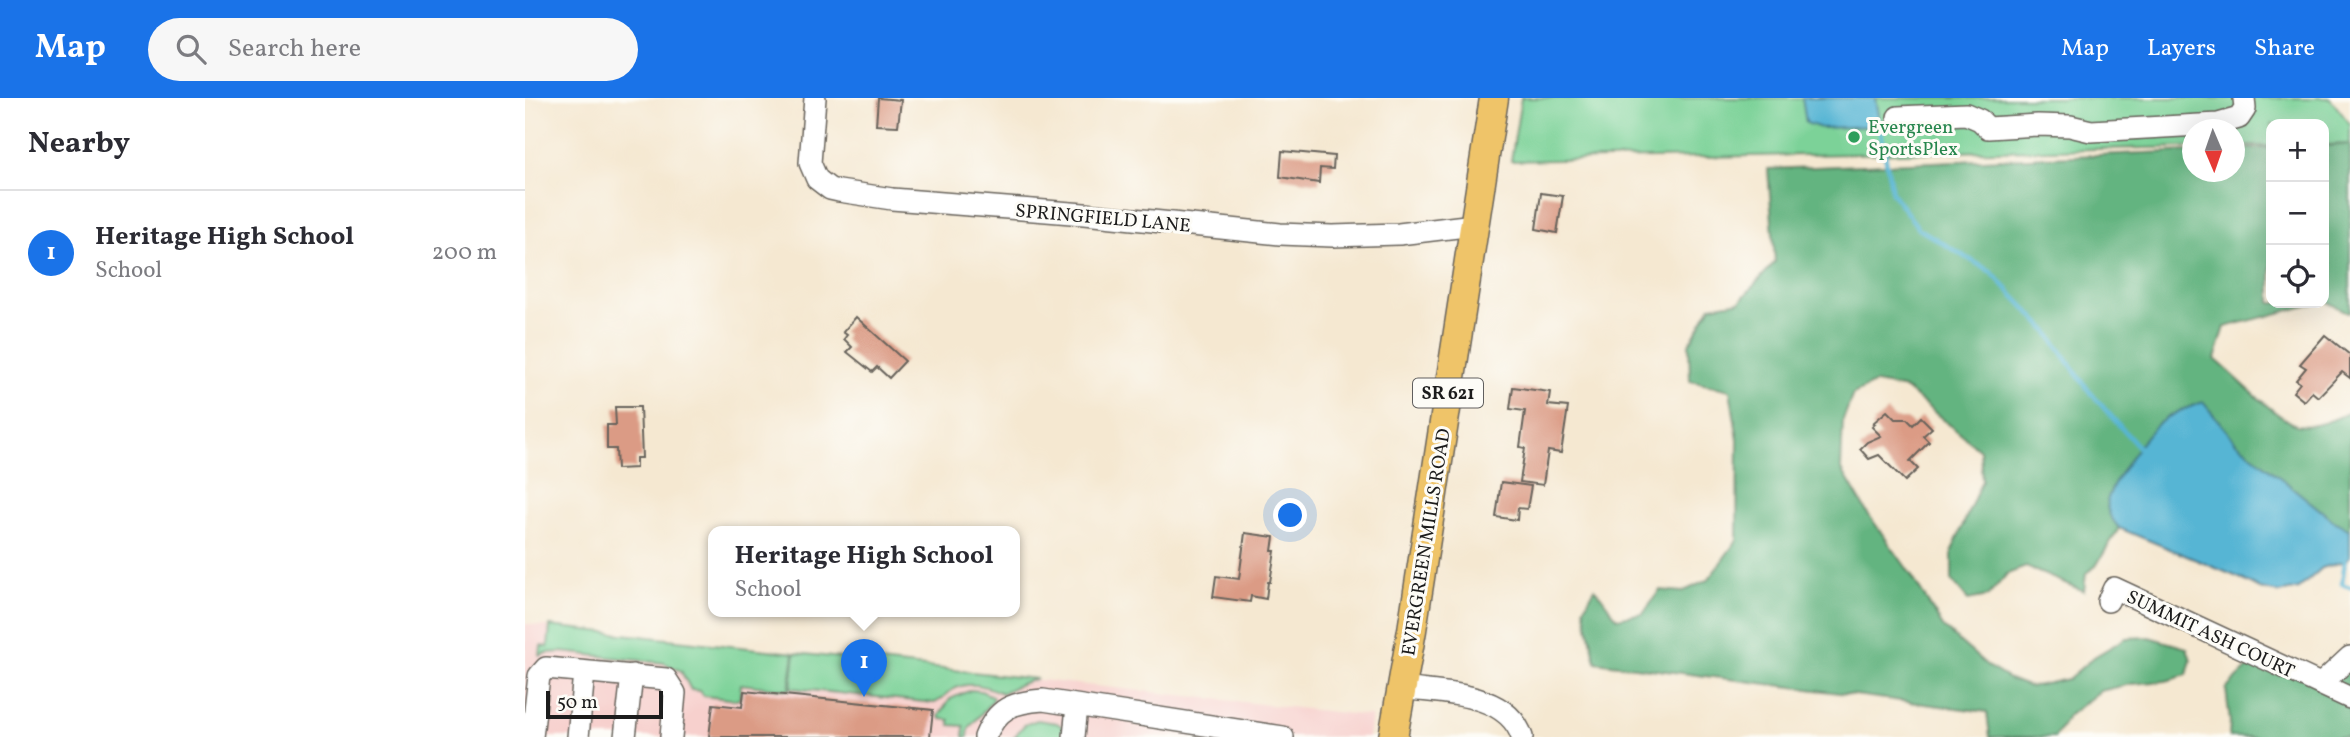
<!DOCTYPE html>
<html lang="en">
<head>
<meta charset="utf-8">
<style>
  body { margin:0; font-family:Vollkorn,serif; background:#f7f7f7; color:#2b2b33 }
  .controls { position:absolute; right:21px; top:21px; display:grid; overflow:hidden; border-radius:14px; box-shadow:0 7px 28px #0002 }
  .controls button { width:63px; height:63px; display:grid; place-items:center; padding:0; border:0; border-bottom:2px solid #e1e1e2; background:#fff; color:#2b2b33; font:35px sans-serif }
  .compass { position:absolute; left:1657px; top:21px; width:63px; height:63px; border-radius:50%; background:#fff; box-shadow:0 7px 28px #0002; rotate:178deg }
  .scale { position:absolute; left:21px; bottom:18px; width:117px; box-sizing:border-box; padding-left:7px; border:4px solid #1c1c1c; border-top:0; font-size:19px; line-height:24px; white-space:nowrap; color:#1c1c1c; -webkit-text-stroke:5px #fdfcf7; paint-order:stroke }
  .you { position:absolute; left:766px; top:418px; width:24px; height:24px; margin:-18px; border:5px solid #fff; border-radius:50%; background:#1a73e8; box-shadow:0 0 0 10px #1a73e833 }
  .badge { display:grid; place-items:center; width:46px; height:46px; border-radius:50%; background:#1a73e8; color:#fff; font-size:23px; font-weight:700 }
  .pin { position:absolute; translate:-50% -58px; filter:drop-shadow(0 2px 4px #0008) }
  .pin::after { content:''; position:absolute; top:37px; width:24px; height:21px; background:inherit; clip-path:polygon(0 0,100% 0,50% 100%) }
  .popup { position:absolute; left:183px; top:428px; width:312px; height:91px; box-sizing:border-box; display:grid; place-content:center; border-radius:14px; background:#fff; filter:drop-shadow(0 2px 5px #0005); font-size:23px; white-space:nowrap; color:#7c7c81 }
  .popup b { font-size:26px; color:#2b2b33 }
  .popup::after { content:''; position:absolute; left:50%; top:100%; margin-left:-14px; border:14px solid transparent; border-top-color:#fff }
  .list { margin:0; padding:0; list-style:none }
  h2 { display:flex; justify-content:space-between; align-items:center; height:91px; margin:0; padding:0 28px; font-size:30px }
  h2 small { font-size:23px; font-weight:400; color:#7c7c81 }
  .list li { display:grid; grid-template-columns:46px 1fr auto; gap:21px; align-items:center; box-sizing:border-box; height:126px; padding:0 28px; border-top:2px solid #e1e1e2 }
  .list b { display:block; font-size:26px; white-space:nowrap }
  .list p { margin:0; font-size:23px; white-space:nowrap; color:#7c7c81 }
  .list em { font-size:23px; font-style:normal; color:#7c7c81 }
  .icon { flex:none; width:38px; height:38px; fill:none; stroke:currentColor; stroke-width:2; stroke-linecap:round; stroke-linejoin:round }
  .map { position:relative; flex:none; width:1825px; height:639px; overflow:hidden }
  header { display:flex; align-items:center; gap:42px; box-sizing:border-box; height:98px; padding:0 35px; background:#1a73e8; color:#fff }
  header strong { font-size:33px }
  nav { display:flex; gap:38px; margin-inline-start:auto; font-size:24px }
  .search { width:490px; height:63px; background:#f7f7f7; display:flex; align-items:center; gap:18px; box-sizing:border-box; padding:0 24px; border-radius:38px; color:#7c7c81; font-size:26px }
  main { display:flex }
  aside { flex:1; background:#fff }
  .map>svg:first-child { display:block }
  .built { fill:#f7d0cd }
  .green { fill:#7bd298; stroke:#4c775a; stroke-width:2 }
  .forest { fill:#64b480; stroke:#40684e; stroke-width:2 }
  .water { fill:#56b5d4; stroke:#396878; stroke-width:2 }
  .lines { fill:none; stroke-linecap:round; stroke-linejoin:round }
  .stream { stroke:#56b5d4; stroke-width:4.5 }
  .building { fill:#db9b85 }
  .minor-casing { stroke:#68635b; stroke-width:24 }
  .major-casing { stroke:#68635b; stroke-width:31 }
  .minor { stroke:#fff; stroke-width:21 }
  .major { stroke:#efc469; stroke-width:28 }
  .leisure-dot { fill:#2e9e5b; stroke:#fdfcf7; stroke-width:2.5 }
  .labels { text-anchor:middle; stroke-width:6; stroke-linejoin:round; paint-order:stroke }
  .shield { fill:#fdfcf7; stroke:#605f5e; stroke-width:2 }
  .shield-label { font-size:18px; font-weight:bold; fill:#1c1c1c }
  .leisure-label { font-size:19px; fill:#27864d; stroke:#fdfcf7; text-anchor:start }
  .street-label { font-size:19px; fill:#1c1c1c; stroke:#fdfcf7 }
</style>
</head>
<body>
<header>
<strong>Map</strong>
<div class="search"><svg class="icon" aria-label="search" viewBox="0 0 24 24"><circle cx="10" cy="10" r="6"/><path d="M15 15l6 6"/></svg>Search here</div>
<nav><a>Map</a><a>Layers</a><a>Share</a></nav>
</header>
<main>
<aside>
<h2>Nearby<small></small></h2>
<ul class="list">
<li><span class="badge">1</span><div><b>Heritage High School</b><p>School</p></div><em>200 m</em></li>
</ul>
</aside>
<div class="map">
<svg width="1825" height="639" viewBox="0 0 1825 639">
  <rect width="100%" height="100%" fill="#fdfcf7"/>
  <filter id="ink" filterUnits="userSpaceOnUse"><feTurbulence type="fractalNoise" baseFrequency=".0143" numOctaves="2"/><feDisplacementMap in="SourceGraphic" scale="14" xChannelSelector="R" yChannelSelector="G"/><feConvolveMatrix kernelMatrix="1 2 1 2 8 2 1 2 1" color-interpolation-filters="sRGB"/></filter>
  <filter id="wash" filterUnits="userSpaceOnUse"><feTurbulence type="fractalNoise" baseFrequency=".00686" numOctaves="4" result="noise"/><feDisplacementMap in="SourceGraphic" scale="28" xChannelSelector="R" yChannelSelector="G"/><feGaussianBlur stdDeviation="1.57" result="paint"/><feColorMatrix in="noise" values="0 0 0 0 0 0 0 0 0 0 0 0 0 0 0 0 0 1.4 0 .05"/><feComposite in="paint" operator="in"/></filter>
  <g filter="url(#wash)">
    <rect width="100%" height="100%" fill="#f5e8d1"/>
    <polygon class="built" points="0,526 846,618 843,639 0,639"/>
    <g class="green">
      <polygon points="996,0 1805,0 1825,26 1825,46 1799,47 1799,26 1746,26 1746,48 1710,48 1710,32 1668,32 1667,49 986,63"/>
      <polygon points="25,528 269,555 264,592 216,586 215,600 212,602 179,598 175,593 166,592 156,573 139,565 37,554 21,555 15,558 16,548 23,549"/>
      <path d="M270,555L512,581L495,586L477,595C460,588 445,582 427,592C420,596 417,603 409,605L266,590Z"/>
      <polygon points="446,592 456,593 467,598 468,602 444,630 443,639 439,639 439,628 425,627 425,622 416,621 414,618 425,601"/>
      <polygon points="512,622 532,625 539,630 538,639 489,639 499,627"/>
    </g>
    <g class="forest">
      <polygon points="1825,46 1825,215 1799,203 1799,48"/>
      <path d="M1746,50V205H1793L1700,229L1690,261C1707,275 1754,323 1772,327C1792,330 1808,322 1825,314V458L1820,463L1797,470L1773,491L1754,495L1735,491L1715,480L1594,430L1571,468L1561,475L1559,493L1501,469L1482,476L1463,498L1443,502L1427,483V453L1457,382L1455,352L1381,291L1351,285L1328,296L1318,322L1316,370L1341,413L1383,472L1419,530L1464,569L1484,581L1505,589L1543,581L1569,559L1601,540L1624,539L1662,550L1666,562L1662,577L1641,583L1606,586L1575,593L1543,618L1530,639H1465L1462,614L1071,564L1059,510L1070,490L1092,520L1118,515L1135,492L1157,494L1183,482L1212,442L1213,342L1205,292L1165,283L1164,246L1186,208L1215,203L1250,164L1243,71L1667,53L1668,74H1710V51Z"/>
      <polygon points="1735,558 1796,586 1825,559 1825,639 1704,639 1705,624 1701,591"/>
    </g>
    <g class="water">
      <polygon points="1277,0 1350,0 1355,28 1296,30 1281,25"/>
      <path d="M1678,304L1711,344L1809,423L1825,432V458L1820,463L1797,470L1773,491L1754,495L1735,491L1715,480L1594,430C1588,422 1582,416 1582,406C1581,392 1622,334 1634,325C1647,315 1662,310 1678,304Z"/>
    </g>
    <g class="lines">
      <g class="stream">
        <polyline points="1355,28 1367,95 1394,131 1466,174 1522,233 1564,293 1614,350"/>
        <polyline points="1820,463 1817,486 1825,489"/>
      </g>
    </g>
    <g id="blocks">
      <g class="building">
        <polygon points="353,0 376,2 373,28 351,27"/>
        <polygon points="757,53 809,58 808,71 795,70 794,85 755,79"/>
        <polygon points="1016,95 1038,98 1032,135 1011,131"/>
        <polygon points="331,219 380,263 364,280 352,269 347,274 322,254 327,249 319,241 322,237 318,234"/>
        <polygon points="1800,237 1825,257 1825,280 1817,274 1793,299 1787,294 1779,303 1768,294 1775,285 1771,282 1781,270 1775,266"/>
        <polygon points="988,289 1025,294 1023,307 1043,309 1036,355 1023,353 1018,387 995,384 1000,350 995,349 1000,313 985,311"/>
        <polygon points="90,309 115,309 117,360 111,360 111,370 92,371 91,351 82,351 82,327 91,327"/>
        <polygon points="1362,313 1370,321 1382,321 1388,327 1396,319 1407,330 1398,338 1404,344 1385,363 1393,371 1380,383 1354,357 1344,361 1335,351 1342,344 1356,338 1347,329 1350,326 1348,325"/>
        <polygon points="976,384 1006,388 1002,411 993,410 992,422 971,419"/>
        <polygon points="720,435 749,439 747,453 750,453 745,484 743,484 741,501 726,498 725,504 688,499 691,478 714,481"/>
        <polygon points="219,593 408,612 405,639 184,639 188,606 217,609"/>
      </g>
    </g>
  </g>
  <g filter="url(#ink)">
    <use href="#blocks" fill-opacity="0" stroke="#68635b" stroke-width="2"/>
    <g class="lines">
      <g class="minor-casing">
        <g id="minor">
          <polyline points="290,0 285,65 292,81 305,91 314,93 367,101 559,116 755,136 807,138 874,136 949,127"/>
          <polyline points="1373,19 1441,16 1455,22 1463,30 1513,27 1545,28 1566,33 1693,26 1714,20 1720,11 1719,0"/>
          <polyline points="1583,503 1589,490 1825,600"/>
          <polyline points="1796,586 1825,559"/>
          <path d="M877,590C917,596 982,593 997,639"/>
          <polyline points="7,639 14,578 21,570 141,581 150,595 146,639"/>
          <polyline points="53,639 59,574"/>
          <polyline points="100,639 107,577"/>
          <path d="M460,639C472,610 488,604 518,602L758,639"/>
          <polyline points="549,639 552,608"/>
        </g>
      </g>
      <g class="major-casing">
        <polyline id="major" points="868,639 887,532 969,0"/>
      </g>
      <use href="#minor" class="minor"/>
      <use href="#major" class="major"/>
    </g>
  </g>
  <circle class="leisure-dot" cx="1329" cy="39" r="7"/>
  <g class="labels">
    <rect class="shield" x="888" y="280.5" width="70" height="29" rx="5"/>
    <g class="shield-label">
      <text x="923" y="301">SR 621</text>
    </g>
    <g class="leisure-label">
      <text x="1343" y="35">Evergreen<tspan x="1343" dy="22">SportsPlex</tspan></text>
    </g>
    <g class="street-label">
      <text transform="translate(578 119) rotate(5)" y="7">SPRINGFIELD LANE</text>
      <text transform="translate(900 444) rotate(-81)" y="7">EVERGREEN MILLS ROAD</text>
      <text transform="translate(1686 535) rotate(25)" y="7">SUMMIT ASH COURT</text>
    </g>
  </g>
</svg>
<div class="controls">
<button>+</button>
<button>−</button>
<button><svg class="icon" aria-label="locate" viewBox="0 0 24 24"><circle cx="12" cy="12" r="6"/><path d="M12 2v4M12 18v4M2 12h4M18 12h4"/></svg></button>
</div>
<svg class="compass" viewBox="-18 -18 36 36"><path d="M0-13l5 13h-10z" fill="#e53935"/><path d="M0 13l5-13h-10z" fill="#7c7c81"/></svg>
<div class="scale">50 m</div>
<div class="you"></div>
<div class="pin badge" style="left:339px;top:599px">1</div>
<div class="popup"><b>Heritage High School</b>School</div>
</div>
</main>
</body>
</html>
